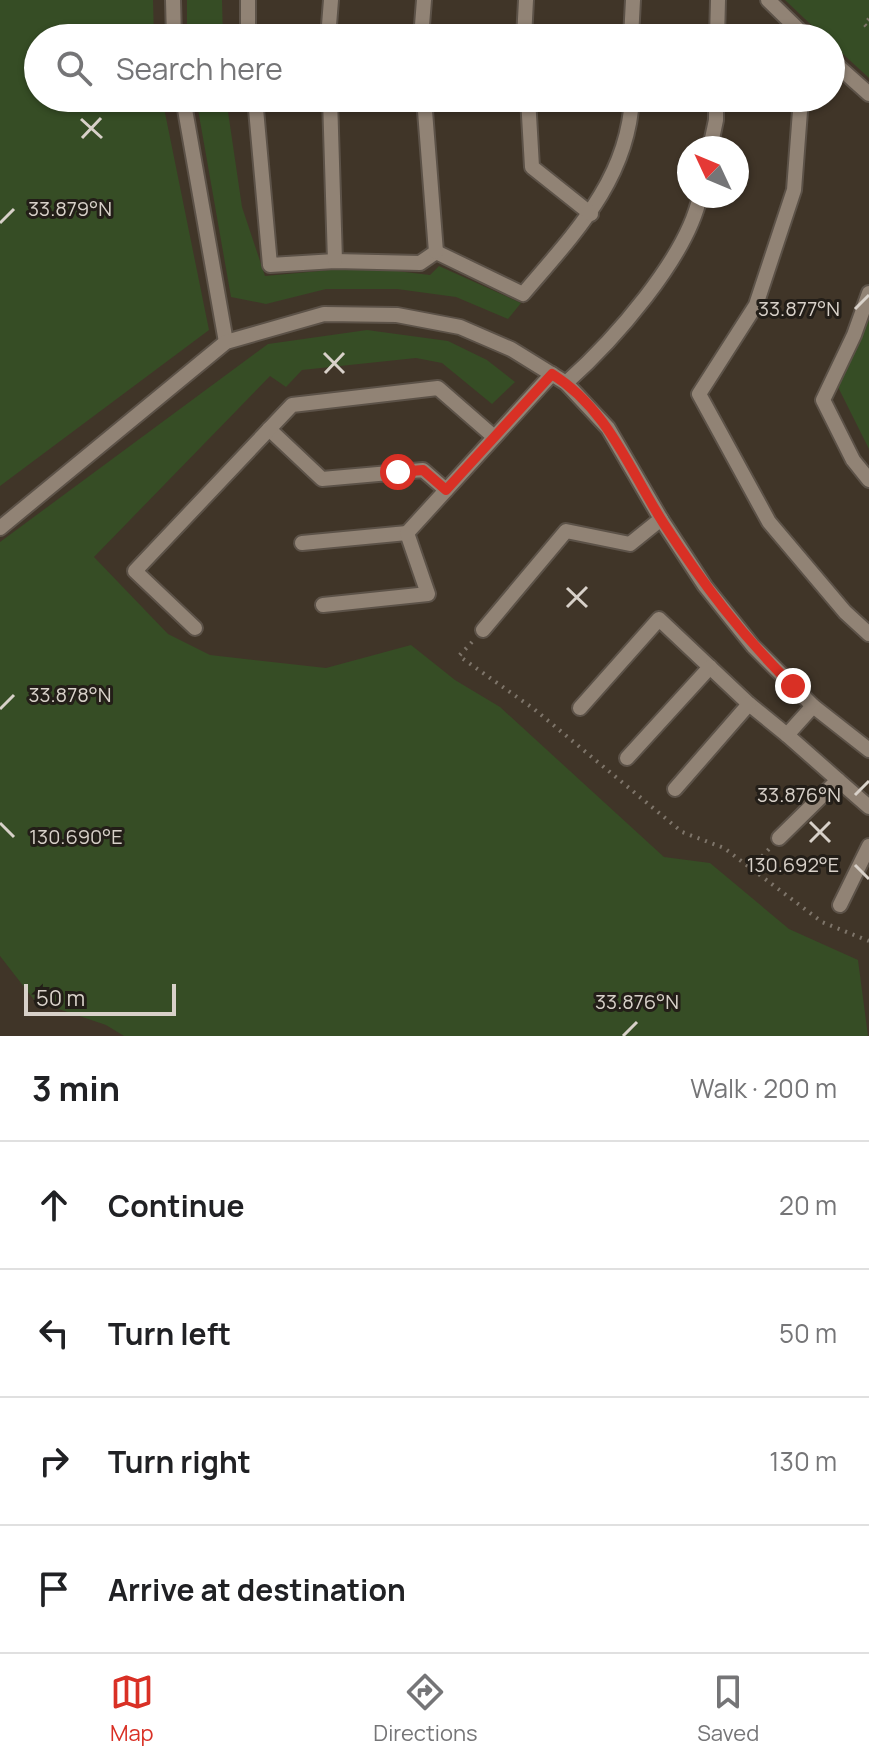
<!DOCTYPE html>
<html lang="en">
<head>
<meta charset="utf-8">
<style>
  body { margin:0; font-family:Manrope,sans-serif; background:#f2f2f2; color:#202124 }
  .compass { position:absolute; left:677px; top:136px; width:72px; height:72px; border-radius:50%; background:#fff; box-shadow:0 2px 6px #0004; rotate:314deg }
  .scale { position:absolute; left:24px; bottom:20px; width:152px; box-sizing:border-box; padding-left:8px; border:4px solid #d8d1c9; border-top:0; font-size:22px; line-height:28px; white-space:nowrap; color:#d8d1c9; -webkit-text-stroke:6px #231e18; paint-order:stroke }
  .stop { position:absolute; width:24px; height:24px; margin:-18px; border:6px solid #d93025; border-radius:50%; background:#fff }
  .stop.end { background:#d93025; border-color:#fff; box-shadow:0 2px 8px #0008 }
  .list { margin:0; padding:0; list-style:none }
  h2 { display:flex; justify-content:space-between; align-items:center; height:104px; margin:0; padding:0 32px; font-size:34px }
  h2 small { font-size:26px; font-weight:400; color:#757577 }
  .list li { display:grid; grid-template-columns:52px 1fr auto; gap:24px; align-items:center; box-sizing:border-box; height:128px; padding:0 32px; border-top:2px solid #e0e0e0 }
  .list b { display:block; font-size:30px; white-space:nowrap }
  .list em { font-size:26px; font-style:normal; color:#757577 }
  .icon { flex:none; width:44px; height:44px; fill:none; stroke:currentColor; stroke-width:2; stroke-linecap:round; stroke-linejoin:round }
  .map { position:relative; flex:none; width:869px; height:1036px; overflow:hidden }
  .search { position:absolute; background:#fff; box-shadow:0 2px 6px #0004; left:24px; right:24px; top:24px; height:88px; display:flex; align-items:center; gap:20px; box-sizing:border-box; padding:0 28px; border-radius:44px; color:#757577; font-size:30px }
  .sheet { height:616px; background:#fff }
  nav { display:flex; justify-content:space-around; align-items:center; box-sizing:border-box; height:112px; border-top:2px solid #e0e0e0; background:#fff; font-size:22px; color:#757577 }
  nav a { display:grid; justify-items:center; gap:4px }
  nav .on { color:#d93025 }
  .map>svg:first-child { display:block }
  .green { fill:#364d25 }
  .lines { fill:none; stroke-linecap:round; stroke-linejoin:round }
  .minor-casing { stroke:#5c5248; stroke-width:18 }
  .path { stroke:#7e756a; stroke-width:4; stroke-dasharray:2 6; stroke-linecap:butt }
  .minor { stroke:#918375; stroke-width:14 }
  .route { stroke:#d93025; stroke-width:10 }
  .ticks { fill:none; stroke:#d8d1c9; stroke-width:3 }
  .ticks-label { font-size:20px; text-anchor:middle; fill:#d8d1c9; stroke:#231e18; stroke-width:6; stroke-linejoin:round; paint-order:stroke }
</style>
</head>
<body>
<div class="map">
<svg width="869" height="1036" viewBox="0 0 869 1036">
  <rect width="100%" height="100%" fill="#403528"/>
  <g class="green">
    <polygon points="0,0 153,0 154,38 38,38 38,98 162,98 209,330 0,486"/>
    <polygon points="187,0 222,0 223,38 187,38"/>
    <polygon points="785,0 869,0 869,78 831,43 831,38 825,38"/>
    <polygon points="196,98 226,98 242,207 265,276 363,267 430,275 439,266 521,303 508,319 456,297 397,289 326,289 266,304 231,297"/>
    <polygon points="869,320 869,449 836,383"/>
    <polygon points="367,330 448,341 487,360 515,382 492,404 442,363 416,358 302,370 286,387 270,376 94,557 168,634 210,655 326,668 411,645 455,680 500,707 664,857 710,863 789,929 858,960 868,1036 124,1036 106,1025 35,1001 0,956 0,542 268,344"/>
  </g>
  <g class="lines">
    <g class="minor-casing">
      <g id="minor">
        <polyline points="173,0 174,38"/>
        <polyline points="248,0 248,38"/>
        <polyline points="768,0 807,38"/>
        <polyline points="328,38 331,0"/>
        <polyline points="421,38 424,0"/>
        <polyline points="524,38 526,0"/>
        <polyline points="631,38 633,0"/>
        <polyline points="717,38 718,0"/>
        <polyline points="831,60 869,94"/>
        <polyline points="183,98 226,342"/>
        <path d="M255,98L270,265L335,261L420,263L436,252L523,294C573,235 628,180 632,98"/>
        <polyline points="330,98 335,261"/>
        <polyline points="424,98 436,252"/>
        <polyline points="528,98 532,167 591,214"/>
        <polyline points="801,98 794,190 756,305 699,394 769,522 845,612 869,634"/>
        <polyline points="710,148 716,120 716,98"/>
        <polyline points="869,293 854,335 823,400 853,460 869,480"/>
        <path d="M566,383C613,341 687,258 700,196"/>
        <polyline points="269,429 322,479 423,470 446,490"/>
        <polyline points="0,528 226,342 324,314 397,315 460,327 511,349 566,383 608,428 661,519 705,586 753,646 813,706 869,750"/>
        <polyline points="302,543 407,533"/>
        <polyline points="323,605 428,594 407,533 552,374"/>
        <polyline points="195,628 135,571 292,405 438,388 493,436"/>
        <polyline points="483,630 566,531 630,544 661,519"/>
        <polyline points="580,708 659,619 749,704 787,735"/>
        <polyline points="627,758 710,667"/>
        <polyline points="838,780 869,807"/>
        <polyline points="675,789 749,704"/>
        <polyline points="779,838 838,780 787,735 813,706"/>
        <polyline points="840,905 869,846"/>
      </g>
    </g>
    <g class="path">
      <polyline points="869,19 864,24 869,29"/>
      <polyline points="472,642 459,656 534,709 682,832 724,848 822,922 869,941"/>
      <polyline points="751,868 769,849"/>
    </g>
    <use href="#minor" class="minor"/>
  </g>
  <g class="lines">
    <path class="route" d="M398,472L423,470L446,490L552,374C608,409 630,471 664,524C703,584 742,636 793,686"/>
  </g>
  <path class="ticks" d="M81,119L102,138M82,138L101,118M0,223L14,209M855,309L869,295M324,353L344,373M325,373L344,353M567,588L587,607M567,607L587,587M0,709L14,695M855,795L869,781M810,822L830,842M0,823L14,837M810,842L830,822M855,865L869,879M623,1036L637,1022"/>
  <g class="ticks-label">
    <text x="70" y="216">33.879°N</text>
    <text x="799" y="316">33.877°N</text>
    <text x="70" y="702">33.878°N</text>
    <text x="799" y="802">33.876°N</text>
    <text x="76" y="844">130.690°E</text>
    <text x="793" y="872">130.692°E</text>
    <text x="637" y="1009">33.876°N</text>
  </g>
</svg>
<svg class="compass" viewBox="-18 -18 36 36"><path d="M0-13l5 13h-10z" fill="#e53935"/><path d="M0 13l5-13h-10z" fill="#757577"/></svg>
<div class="scale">50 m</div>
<div class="stop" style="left:398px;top:472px"></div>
<div class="stop end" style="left:793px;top:686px"></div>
<div class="search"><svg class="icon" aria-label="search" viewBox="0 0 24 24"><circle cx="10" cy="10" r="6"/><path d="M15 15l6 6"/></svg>Search here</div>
</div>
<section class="sheet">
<h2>3 min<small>Walk · 200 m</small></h2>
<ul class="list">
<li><svg class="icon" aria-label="ahead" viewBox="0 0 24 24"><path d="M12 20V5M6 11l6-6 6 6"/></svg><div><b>Continue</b></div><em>20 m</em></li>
<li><svg class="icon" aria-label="left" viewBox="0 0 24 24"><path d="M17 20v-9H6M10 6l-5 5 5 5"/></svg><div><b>Turn left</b></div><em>50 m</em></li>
<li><svg class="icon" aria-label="right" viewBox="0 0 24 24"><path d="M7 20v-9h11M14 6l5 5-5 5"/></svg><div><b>Turn right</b></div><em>130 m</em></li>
<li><svg class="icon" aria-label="arrive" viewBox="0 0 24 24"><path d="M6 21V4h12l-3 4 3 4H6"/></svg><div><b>Arrive at destination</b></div></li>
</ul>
</section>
<nav>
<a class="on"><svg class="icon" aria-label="map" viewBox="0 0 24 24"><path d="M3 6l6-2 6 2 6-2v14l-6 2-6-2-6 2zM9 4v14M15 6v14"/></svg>Map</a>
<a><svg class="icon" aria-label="directions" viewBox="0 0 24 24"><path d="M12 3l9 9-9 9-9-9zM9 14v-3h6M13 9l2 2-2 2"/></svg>Directions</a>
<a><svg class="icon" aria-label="saved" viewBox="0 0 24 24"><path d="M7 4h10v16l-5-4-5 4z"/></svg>Saved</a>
</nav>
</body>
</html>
